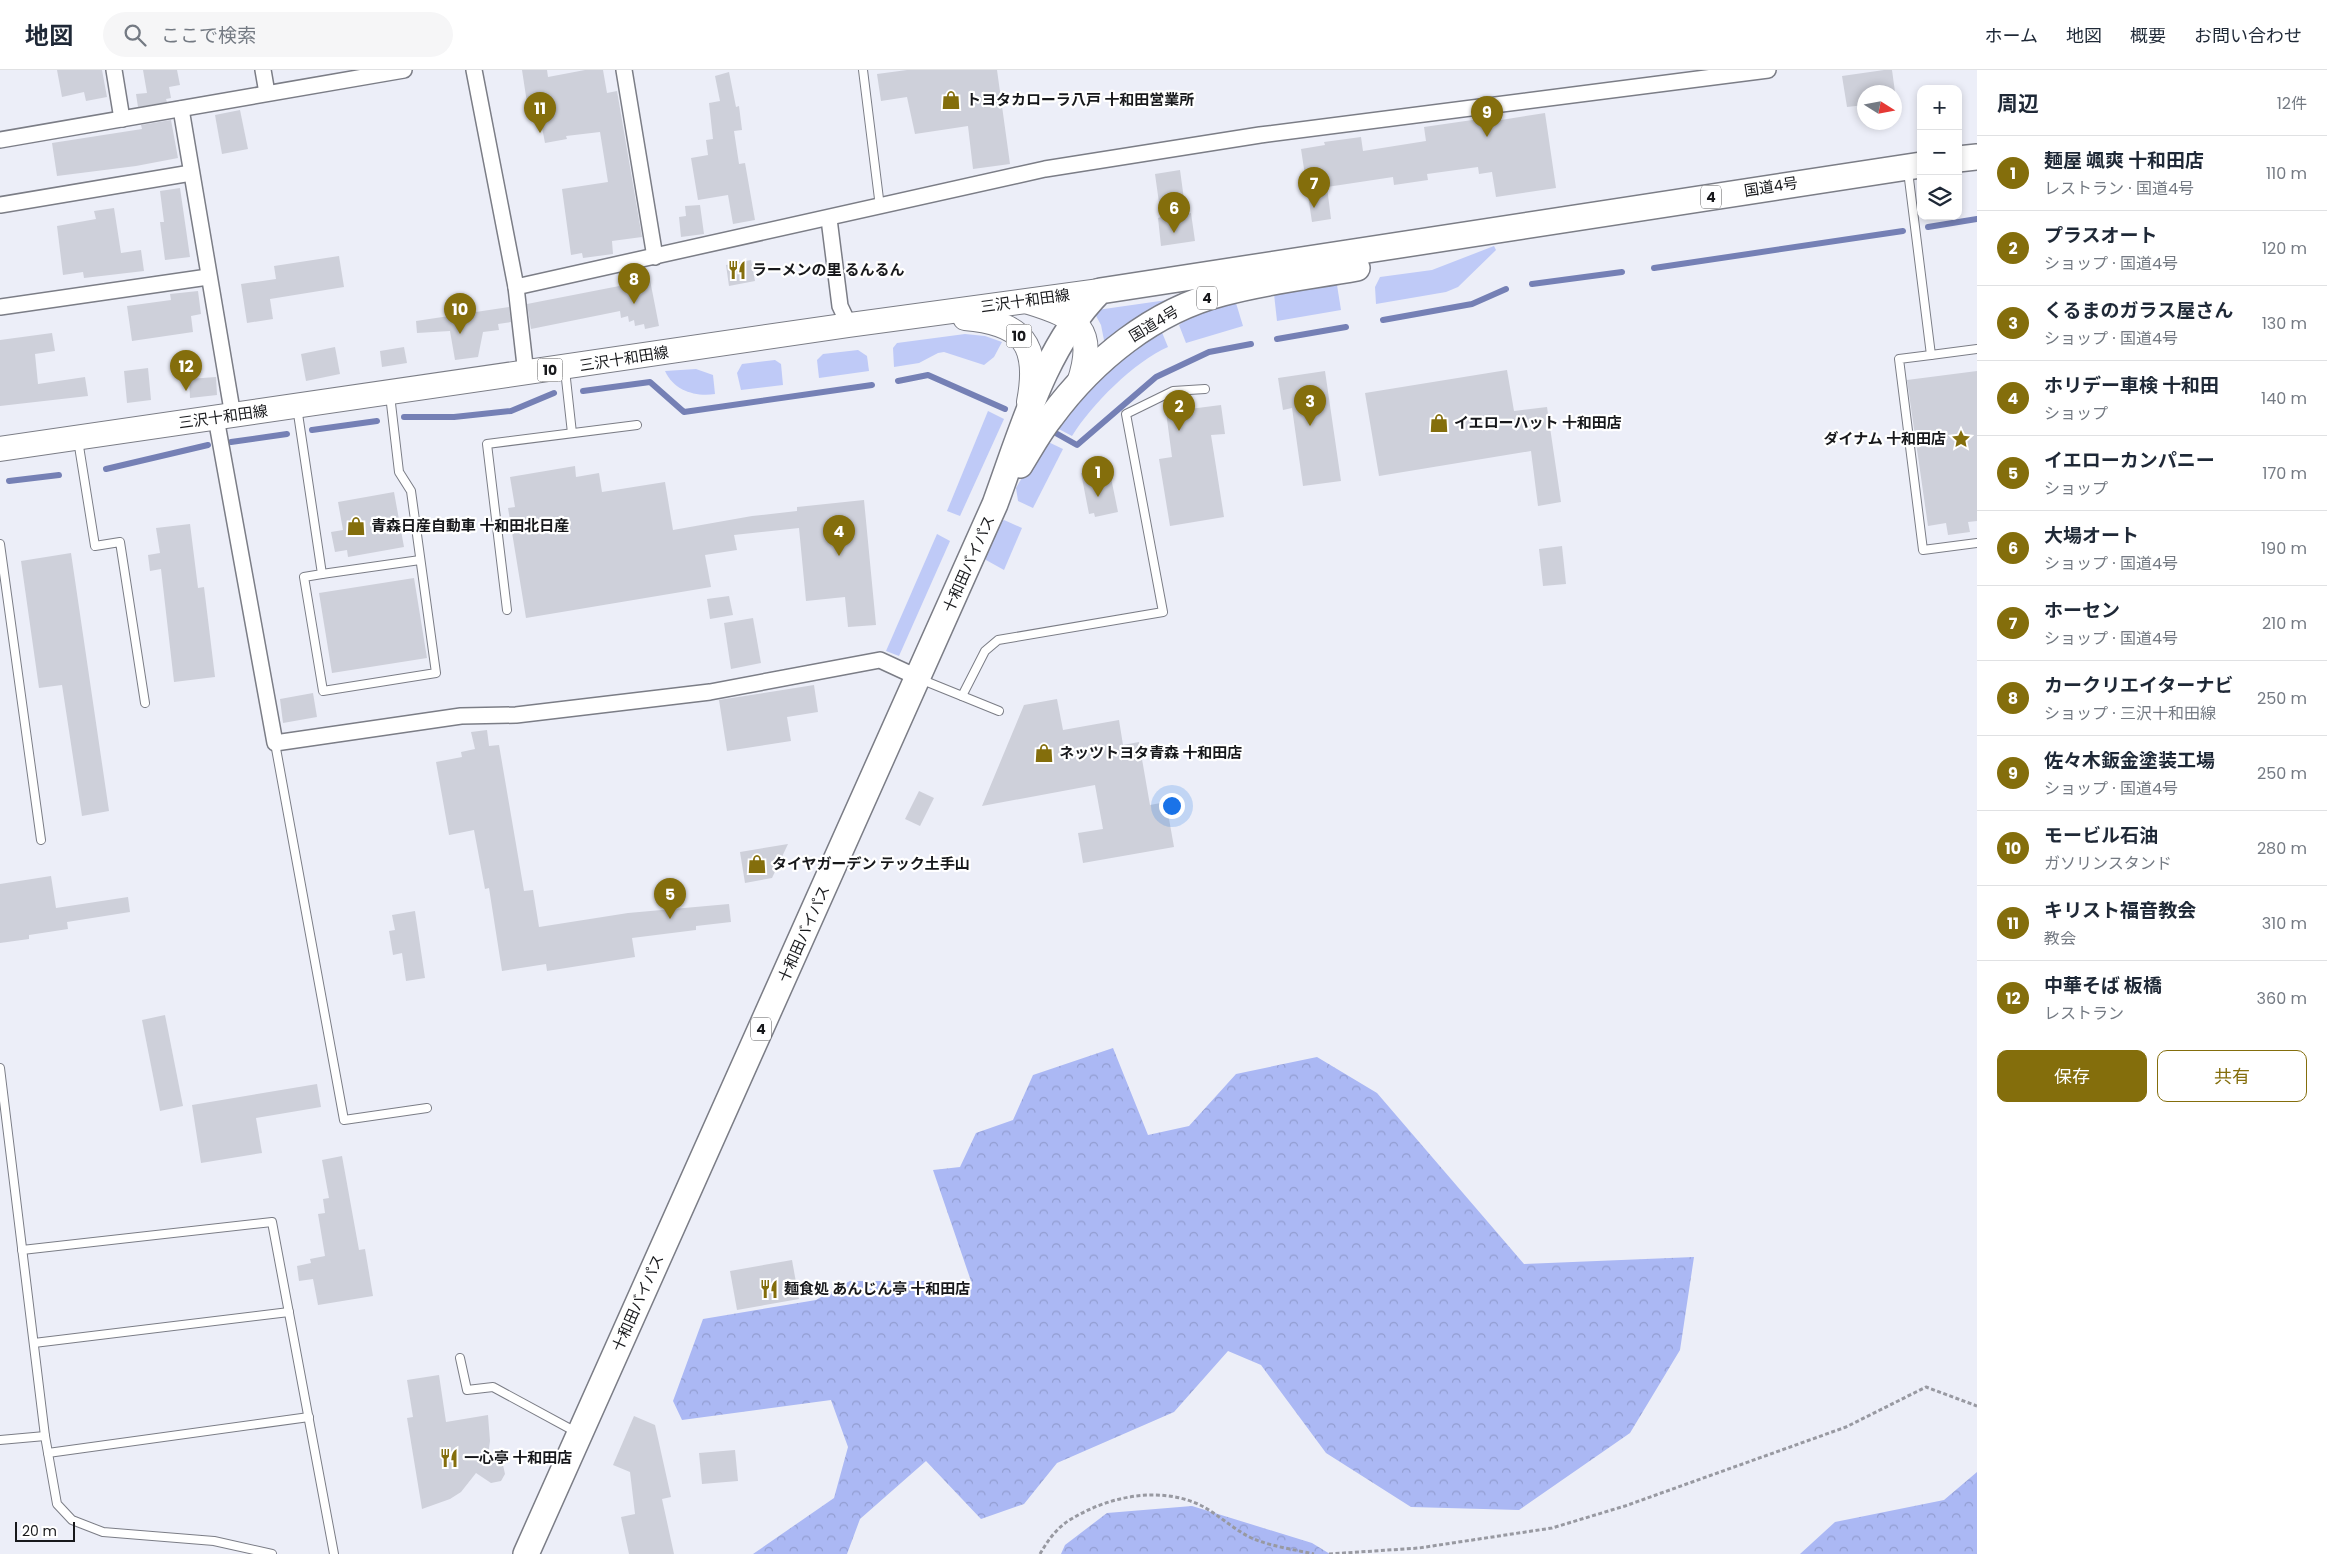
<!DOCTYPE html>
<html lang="ja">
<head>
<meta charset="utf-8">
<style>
  body { margin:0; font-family:Poppins,"Noto Sans JP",sans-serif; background:#f6f6f7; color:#1f2937 }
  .controls { position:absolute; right:15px; top:15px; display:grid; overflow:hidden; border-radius:10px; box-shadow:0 2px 8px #0003 }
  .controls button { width:45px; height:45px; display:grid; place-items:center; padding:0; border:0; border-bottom:1px solid #e0e1e3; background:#fff; color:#1f2937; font:25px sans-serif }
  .compass { position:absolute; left:1857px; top:15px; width:45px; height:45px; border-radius:50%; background:#fff; box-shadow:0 2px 8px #0003; rotate:101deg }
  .scale { position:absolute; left:15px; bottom:12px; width:60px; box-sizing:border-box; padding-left:5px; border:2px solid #17181b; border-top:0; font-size:14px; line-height:18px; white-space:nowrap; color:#17181b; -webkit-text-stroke:4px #fff; paint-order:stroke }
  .you { position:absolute; left:1171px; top:735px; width:18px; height:18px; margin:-12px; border:4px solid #fff; border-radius:50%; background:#1a73e8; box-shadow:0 0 0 8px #1a73e833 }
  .badge { display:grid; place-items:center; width:32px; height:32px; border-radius:50%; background:#846e0c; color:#fff; font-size:16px; font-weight:700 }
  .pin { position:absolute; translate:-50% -41px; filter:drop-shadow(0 1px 2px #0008) }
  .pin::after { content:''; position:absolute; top:26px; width:18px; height:15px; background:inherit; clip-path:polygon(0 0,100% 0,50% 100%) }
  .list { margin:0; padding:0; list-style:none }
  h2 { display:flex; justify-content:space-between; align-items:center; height:65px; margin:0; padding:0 20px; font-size:21px }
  h2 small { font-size:16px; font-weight:400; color:#747a83 }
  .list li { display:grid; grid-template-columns:32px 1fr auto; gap:15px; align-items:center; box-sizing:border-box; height:75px; padding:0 20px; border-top:1px solid #e0e1e3 }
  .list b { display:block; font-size:19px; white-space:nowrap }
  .list p { margin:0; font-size:16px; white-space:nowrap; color:#747a83 }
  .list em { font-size:16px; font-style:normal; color:#747a83 }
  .actions { display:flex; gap:10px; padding:15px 20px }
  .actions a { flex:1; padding:11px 0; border:1px solid #846e0c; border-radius:10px; text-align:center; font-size:18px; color:#846e0c }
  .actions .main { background:#846e0c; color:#fff }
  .icon { flex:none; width:28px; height:28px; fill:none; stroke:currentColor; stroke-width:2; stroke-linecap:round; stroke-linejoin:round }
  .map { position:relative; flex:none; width:1977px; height:1484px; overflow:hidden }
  header { display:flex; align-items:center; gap:30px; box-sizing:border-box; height:70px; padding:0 25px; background:#fff; border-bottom:1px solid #e0e1e3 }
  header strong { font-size:24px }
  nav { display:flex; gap:28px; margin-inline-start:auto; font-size:18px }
  .search { width:350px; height:45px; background:#f6f6f7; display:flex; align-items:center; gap:12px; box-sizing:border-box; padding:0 18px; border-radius:28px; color:#747a83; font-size:19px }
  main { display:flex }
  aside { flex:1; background:#fff }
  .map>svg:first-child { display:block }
  .green { fill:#bfcaf7 }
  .forest { fill:url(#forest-crowns) }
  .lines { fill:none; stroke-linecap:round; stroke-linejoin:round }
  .stream { stroke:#7580b5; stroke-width:6 }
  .building { fill:#ced0da }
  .service-casing { stroke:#7b7d86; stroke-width:10 }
  .minor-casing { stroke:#7b7d86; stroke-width:18 }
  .primary-casing { stroke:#7b7d86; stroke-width:26 }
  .trunk-casing { stroke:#7b7d86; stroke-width:28 }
  .path { stroke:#9899a1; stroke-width:3; stroke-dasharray:4 2.5; stroke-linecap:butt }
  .service { stroke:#fff; stroke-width:8 }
  .minor { stroke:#fff; stroke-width:15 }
  .primary { stroke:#fff; stroke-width:24 }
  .trunk { stroke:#fff; stroke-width:25 }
  .labels { text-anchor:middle; stroke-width:4.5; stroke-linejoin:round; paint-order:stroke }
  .shield { fill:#fff; stroke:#5d5d5f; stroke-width:1 }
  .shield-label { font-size:14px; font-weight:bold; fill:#17181b }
  .poi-label { font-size:15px; font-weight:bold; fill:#17181b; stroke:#fff; text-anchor:start }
  .street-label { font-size:15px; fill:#17181b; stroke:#fff }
</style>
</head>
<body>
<header>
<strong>地図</strong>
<div class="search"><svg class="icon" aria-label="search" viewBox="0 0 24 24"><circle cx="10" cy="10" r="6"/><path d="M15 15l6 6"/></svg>ここで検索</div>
<nav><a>ホーム</a><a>地図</a><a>概要</a><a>お問い合わせ</a></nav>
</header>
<main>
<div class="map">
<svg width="1977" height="1484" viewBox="0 0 1977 1484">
  <defs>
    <pattern id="forest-crowns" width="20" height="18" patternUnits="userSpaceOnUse" patternTransform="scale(1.25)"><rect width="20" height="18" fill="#abb8f4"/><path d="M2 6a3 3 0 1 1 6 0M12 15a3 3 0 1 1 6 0" fill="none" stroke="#929dd1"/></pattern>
  </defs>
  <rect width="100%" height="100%" fill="#eceef8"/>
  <g class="green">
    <polygon points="1494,176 1496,180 1458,217 1446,222 1376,234 1375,217 1380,207 1432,200"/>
    <polygon points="1337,215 1341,240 1277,251 1274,224"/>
    <polygon points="1174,229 1105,275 1101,255 1095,244 1097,240"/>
    <path d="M1236,233L1243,256L1186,273L1179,255C1195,242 1216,238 1236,233Z"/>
    <path d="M1161,260L1168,277C1134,292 1092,334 1072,366L1055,357L1088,314Z"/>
    <polygon points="965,264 985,266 1002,272 994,287 984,295 944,282 938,283 919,293 894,297 893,278 897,273"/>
    <polygon points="858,280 867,286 869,301 819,308 817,290 823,284"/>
    <polygon points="775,290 781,294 783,315 741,320 737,303 742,294"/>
    <path d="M696,299L713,305L715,324C696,327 674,321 665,301Z"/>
    <polygon points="988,341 1004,349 960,446 947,441"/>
    <polygon points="1044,370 1063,379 1033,438 1018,431 1016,418"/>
    <polygon points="1004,450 1022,458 1004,500 986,490 984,483 997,453"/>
    <polygon points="937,464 950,471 899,586 886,581"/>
  </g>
  <g class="forest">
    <polygon points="1113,978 1148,1065 1189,1056 1236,1004 1317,987 1377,1023 1524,1194 1694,1187 1680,1280 1630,1363 1519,1440 1411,1437 1326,1383 1261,1295 1228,1281 1174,1342 1057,1393 1024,1434 981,1449 926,1391 860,1449 847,1484 753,1484 834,1428 848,1377 831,1330 682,1350 673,1331 703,1249 816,1230 850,1211 971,1211 933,1100 960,1097 976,1063 1013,1050 1033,1005"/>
    <polygon points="1977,1402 1977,1484 1800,1484 1835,1452 1944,1430"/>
    <polygon points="1192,1436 1312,1473 1330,1484 1061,1484 1065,1475 1107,1443"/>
  </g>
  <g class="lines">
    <g class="stream">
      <polyline points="1928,157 1977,149"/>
      <polyline points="1654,198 1903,161"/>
      <polyline points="1532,214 1622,202"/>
      <polyline points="1383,250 1472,234 1506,219"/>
      <polyline points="1277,269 1346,257"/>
      <polyline points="898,311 928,305 1005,339"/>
      <polyline points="583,321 650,312 684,342 872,315"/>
      <polyline points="404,347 454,347 511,341 554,323"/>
      <polyline points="312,360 377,351"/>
      <polyline points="1052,361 1077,375 1156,307 1209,282 1251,274"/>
      <polyline points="231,372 287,364"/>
      <polyline points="106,399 208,375"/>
      <polyline points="9,411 59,405"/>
    </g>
  </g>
  <g class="building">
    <polygon points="57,0 102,0 107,27 86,31 84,22 62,27"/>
    <polygon points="143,0 177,0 180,15 169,17 171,28 166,29 167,32 138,37 136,24 147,23"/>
    <polygon points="522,0 547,0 548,7 585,0 603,0 607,23 617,21 642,167 612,171 613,184 583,188 582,183 571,185 562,119 608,112 600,62 566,66 567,69 545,73 537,32 527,33"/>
    <polygon points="907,0 997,0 1010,94 973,99 968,56 915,64 907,27 881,31 877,4"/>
    <polygon points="1884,0 1892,0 1895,22 1864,22 1864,35 1847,37 1842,6"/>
    <polygon points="729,2 736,37 739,36 742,60 734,61 739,94 745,93 755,150 733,154 728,125 698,130 691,88 708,85 706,70 713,69 709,33 720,31 715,6"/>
    <polygon points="240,40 248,79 222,84 215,45"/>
    <polygon points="1545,43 1556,118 1496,127 1492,102 1479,104 1478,97 1427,104 1428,110 1394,115 1393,107 1327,117 1331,149 1312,152 1301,79 1325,75 1324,72 1361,67 1363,81 1426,71 1424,57 1500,46 1501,50"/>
    <polygon points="171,50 178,88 136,96 57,106 52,73 142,59 141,55"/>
    <polygon points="1180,100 1186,144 1191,143 1195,171 1161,176 1158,148 1161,147 1155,104"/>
    <polygon points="180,118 190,187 165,190 160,152 164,152 160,121"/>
    <polygon points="700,135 704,164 681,167 679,147 686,146 685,136"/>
    <polygon points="114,138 121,183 141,180 144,201 84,208 83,202 63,205 57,156 96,149 94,141"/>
    <polygon points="339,186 344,217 270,229 273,249 247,253 241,214 276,209 274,196"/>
    <polygon points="751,190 755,211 729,216 726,195"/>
    <polygon points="650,210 659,256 645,259 644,254 635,256 634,250 629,252 628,246 621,248 620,241 531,259 527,234"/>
    <polygon points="198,221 201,244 191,246 193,262 132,271 127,236 171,230 170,224"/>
    <polygon points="509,237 511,252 498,254 499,260 483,262 478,287 455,290 450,261 417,263 416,251"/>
    <polygon points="52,263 55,281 35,284 38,314 85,307 88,326 0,336 0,270"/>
    <polygon points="335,277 340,304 306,311 301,284"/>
    <polygon points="404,277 407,293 382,297 380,281"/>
    <polygon points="148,298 151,330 127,333 124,301"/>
    <polygon points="1507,300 1514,341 1547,337 1561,432 1538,436 1531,381 1379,406 1365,323"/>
    <polygon points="1325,301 1341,411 1303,416 1292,338 1283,340 1278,308"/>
    <polygon points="1977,301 1977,451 1968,452 1970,462 1948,465 1946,453 1928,456 1907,310"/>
    <polygon points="216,307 217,325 190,328 189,309"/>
    <polygon points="1221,335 1225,364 1211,365 1224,447 1170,456 1159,389 1172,387 1166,342"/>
    <polygon points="575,396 576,407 599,403 602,422 665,412 673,460 752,446 797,441 797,437 864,430 876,555 848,557 845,527 806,531 799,458 734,465 737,480 705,485 711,517 526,548 508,438 515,437 510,407"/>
    <polygon points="1109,398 1118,442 1095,447 1094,443 1089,444 1081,403"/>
    <polygon points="394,422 404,477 348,487 347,480 335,482 331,462 343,460 338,432"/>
    <polygon points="190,454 198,518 204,517 215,607 174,612 161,499 150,501 148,485 160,483 156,458"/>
    <polygon points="1562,476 1566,514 1543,516 1539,479"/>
    <polygon points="71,483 109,741 82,746 62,615 39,618 21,491"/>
    <polygon points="414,508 427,588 332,603 319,523"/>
    <polygon points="729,526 733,545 710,549 707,529"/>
    <polygon points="753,548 761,593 731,599 724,553"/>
    <polygon points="814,615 818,642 787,647 791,671 727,681 719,630"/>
    <polygon points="313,623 317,647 283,653 280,629"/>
    <polygon points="1057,629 1063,660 1119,650 1123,675 1139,672 1150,735 1166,732 1174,777 1083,793 1078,763 1103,759 1095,715 982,736 1024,635"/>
    <polygon points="487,660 489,676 499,675 524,821 533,820 539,857 628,843 729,834 731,852 696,856 696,860 632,868 635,887 547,901 546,894 502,901 489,818 485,819 474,760 449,765 436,692 462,687 461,682 475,679 471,662"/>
    <polygon points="919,721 934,728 920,756 905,749"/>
    <polygon points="788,774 772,808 745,813 740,782"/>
    <polygon points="51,806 56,838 128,827 130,842 67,852 68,859 29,865 29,869 0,873 0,814"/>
    <polygon points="415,841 425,908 406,911 402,883 393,885 389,861 395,860 392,845"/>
    <polygon points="165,945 183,1036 160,1041 142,950"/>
    <polygon points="317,1014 321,1037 256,1048 262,1083 201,1093 192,1035"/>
    <polygon points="342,1086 359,1180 365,1179 373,1226 318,1235 313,1209 299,1211 297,1196 311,1193 310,1189 325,1186 318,1144 325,1143 323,1129 329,1128 322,1090"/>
    <polygon points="792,1190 799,1229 737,1240 730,1201"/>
    <polygon points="439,1305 446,1352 488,1345 490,1371 488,1385 503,1395 505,1404 501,1411 491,1413 476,1403 461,1422 450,1429 422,1439 407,1348 413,1347 407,1310"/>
    <polygon points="634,1346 655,1355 671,1427 662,1429 674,1484 629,1484 621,1447 635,1444 630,1402 613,1395"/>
    <polygon points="735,1380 738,1411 702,1414 699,1383"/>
  </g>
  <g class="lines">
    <g class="service-casing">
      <g id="service">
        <polyline points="863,0 880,137"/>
        <polyline points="1908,101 1931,285 1977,279"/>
        <polyline points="1931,285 1899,289 1923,480 1977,473"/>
        <polyline points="565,300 572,363"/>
        <polyline points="297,337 322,504 304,507 323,621 436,603 411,421 399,402 390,325"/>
        <polyline points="78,370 95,476 120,472 145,633"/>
        <polyline points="0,474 41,770"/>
        <polyline points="322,504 420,490"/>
        <polyline points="507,540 487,374 637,355"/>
        <polyline points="920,609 999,641"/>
        <polyline points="962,626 985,581 998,570 1163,542 1126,344 1173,321 1205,319"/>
        <polyline points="275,673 344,1050 427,1038"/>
        <polyline points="0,998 45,1366 57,1434 72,1450 103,1462 214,1471 272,1484"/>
        <polyline points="22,1180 272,1152 334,1484"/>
        <polyline points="34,1273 289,1242"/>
        <polyline points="460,1288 467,1320 493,1317 576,1362"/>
        <polyline points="0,1370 45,1366"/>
        <polyline points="48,1383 309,1347"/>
      </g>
    </g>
    <g class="minor-casing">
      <g id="minor">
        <polyline points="114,0 122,49"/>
        <polyline points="263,0 267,23"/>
        <polyline points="474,0 516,217 526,304"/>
        <polyline points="624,0 655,187"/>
        <polyline points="181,39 233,346"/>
        <polyline points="0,70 404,0"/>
        <polyline points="0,135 191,103"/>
        <polyline points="829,149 840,236 849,255"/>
        <polyline points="516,217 1045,99 1260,65 1768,0"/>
        <polyline points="0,237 208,207"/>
        <polyline points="216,348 275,673 461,646 516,645 710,622 880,590 919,608"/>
      </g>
    </g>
    <g class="primary-casing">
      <g id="primary">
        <path d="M1029,232C1078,247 1097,259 1079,313"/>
        <path d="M965,248C1023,253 1040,274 1029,332"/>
        <polyline points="0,379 849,255 1100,221"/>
      </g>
    </g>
    <g class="trunk-casing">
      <g id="trunk">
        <polyline points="1958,89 1977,87"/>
        <path d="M1020,395C1030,379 1039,362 1051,347C1093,290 1153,241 1223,223C1266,211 1313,206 1357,198"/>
        <path d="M526,1484L995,434C1022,361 1044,277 1100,221L1921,95"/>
      </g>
    </g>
    <g class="path">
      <path d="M1040,1484C1048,1470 1058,1456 1073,1448C1110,1426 1160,1416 1200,1435C1220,1445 1238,1464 1259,1471C1276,1477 1296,1480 1314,1484"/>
      <polyline points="1329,1484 1419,1478 1552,1458 1625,1436 1846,1357 1926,1317 1977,1336"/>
    </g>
    <use href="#service" class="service"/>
    <use href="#minor" class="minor"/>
    <use href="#primary" class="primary"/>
    <use href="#trunk" class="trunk"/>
  </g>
  <defs>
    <g id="shop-bare" transform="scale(1.5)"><path d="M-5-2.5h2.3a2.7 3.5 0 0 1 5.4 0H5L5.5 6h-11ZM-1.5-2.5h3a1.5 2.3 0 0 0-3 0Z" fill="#846e0c" stroke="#fff" stroke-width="2.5" paint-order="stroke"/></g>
    <g id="restaurant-bare" transform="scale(1.5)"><path d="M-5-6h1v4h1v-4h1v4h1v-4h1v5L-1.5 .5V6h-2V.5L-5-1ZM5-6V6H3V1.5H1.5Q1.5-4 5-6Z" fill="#846e0c" stroke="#fff" stroke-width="2.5" paint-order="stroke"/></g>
    <g id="sight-bare" transform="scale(1.5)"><path d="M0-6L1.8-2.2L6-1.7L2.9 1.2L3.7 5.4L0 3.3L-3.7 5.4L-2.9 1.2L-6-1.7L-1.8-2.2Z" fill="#846e0c" stroke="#fff" stroke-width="2.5" paint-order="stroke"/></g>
  </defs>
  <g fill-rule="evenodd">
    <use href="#shop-bare" x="951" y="30"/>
    <use href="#restaurant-bare" x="737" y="200"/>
    <use href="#shop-bare" x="1439" y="353"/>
    <use href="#sight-bare" x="1961" y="369"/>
    <use href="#shop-bare" x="356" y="456"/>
    <use href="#shop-bare" x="1044" y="683"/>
    <use href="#shop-bare" x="757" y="794"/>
    <use href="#restaurant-bare" x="769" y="1219"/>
    <use href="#restaurant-bare" x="449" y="1388"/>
  </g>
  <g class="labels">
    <g class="shield">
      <rect x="1701" y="115.5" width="20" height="23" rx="4"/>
      <rect x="1197" y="216.5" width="20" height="23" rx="4"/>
      <rect x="1006.5" y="254.5" width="25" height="23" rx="4"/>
      <rect x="537.5" y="288.5" width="25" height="23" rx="4"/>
      <rect x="751" y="947.5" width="20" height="23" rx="4"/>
    </g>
    <g class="shield-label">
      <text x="1711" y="132">4</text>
      <text x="1207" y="233">4</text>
      <text x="1019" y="271">10</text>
      <text x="550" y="305">10</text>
      <text x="761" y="964">4</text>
    </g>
    <g class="poi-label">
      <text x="966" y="35">トヨタカローラ八戸 十和田営業所</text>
      <text x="752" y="205">ラーメンの里 るんるん</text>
      <text x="1454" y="358">イエローハット 十和田店</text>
      <text x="1946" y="374" text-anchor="end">ダイナム 十和田店</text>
      <text x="371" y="461">青森日産自動車 十和田北日産</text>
      <text x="1059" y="688">ネッツトヨタ青森 十和田店</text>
      <text x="772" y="799">タイヤガーデン テック土手山</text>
      <text x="784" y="1224">麺食処 あんじん亭 十和田店</text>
      <text x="464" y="1393">一心亭 十和田店</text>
    </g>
    <g class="street-label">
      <text transform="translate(1771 117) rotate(-9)" y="5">国道4号</text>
      <text transform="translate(1025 231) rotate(-8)" y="5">三沢十和田線</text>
      <text transform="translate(1154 254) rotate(-31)" y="5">国道4号</text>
      <text transform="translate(624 289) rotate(-9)" y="5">三沢十和田線</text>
      <text transform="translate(223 347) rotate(-8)" y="5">三沢十和田線</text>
      <text transform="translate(969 494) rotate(-66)" y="5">十和田バイパス</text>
      <text transform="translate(804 864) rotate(-66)" y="5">十和田バイパス</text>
      <text transform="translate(638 1233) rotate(-66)" y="5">十和田バイパス</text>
    </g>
  </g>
</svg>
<div class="controls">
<button>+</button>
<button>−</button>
<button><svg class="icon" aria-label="layers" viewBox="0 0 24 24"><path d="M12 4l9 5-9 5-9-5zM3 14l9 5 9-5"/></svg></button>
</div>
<svg class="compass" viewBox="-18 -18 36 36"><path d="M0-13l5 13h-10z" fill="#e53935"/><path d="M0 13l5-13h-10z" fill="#747a83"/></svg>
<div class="scale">20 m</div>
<div class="you"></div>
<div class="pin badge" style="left:1098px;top:427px">1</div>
<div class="pin badge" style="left:1179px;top:361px">2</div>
<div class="pin badge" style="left:1310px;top:356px">3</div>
<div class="pin badge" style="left:839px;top:486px">4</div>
<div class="pin badge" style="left:670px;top:849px">5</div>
<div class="pin badge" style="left:1174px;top:163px">6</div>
<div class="pin badge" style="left:1314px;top:138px">7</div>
<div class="pin badge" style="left:634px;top:234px">8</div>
<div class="pin badge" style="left:1487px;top:67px">9</div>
<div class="pin badge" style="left:460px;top:264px">10</div>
<div class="pin badge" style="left:540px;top:63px">11</div>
<div class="pin badge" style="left:186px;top:321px">12</div>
</div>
<aside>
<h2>周辺<small>12件</small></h2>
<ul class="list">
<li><span class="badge">1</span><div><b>麺屋 颯爽 十和田店</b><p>レストラン · 国道4号</p></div><em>110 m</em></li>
<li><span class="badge">2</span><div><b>プラスオート</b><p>ショップ · 国道4号</p></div><em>120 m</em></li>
<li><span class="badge">3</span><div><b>くるまのガラス屋さん</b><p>ショップ · 国道4号</p></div><em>130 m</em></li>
<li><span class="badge">4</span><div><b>ホリデー車検 十和田</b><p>ショップ</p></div><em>140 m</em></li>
<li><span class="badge">5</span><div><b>イエローカンパニー</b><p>ショップ</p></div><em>170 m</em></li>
<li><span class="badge">6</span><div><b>大場オート</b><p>ショップ · 国道4号</p></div><em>190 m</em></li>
<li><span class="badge">7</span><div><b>ホーセン</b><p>ショップ · 国道4号</p></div><em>210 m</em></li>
<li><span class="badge">8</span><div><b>カークリエイターナビ</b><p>ショップ · 三沢十和田線</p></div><em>250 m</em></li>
<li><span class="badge">9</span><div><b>佐々木鈑金塗装工場</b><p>ショップ · 国道4号</p></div><em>250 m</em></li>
<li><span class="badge">10</span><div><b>モービル石油</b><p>ガソリンスタンド</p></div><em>280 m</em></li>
<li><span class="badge">11</span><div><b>キリスト福音教会</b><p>教会</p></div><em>310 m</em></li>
<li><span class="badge">12</span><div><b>中華そば 板橋</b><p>レストラン</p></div><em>360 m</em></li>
</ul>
<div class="actions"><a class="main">保存</a><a>共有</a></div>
</aside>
</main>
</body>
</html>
